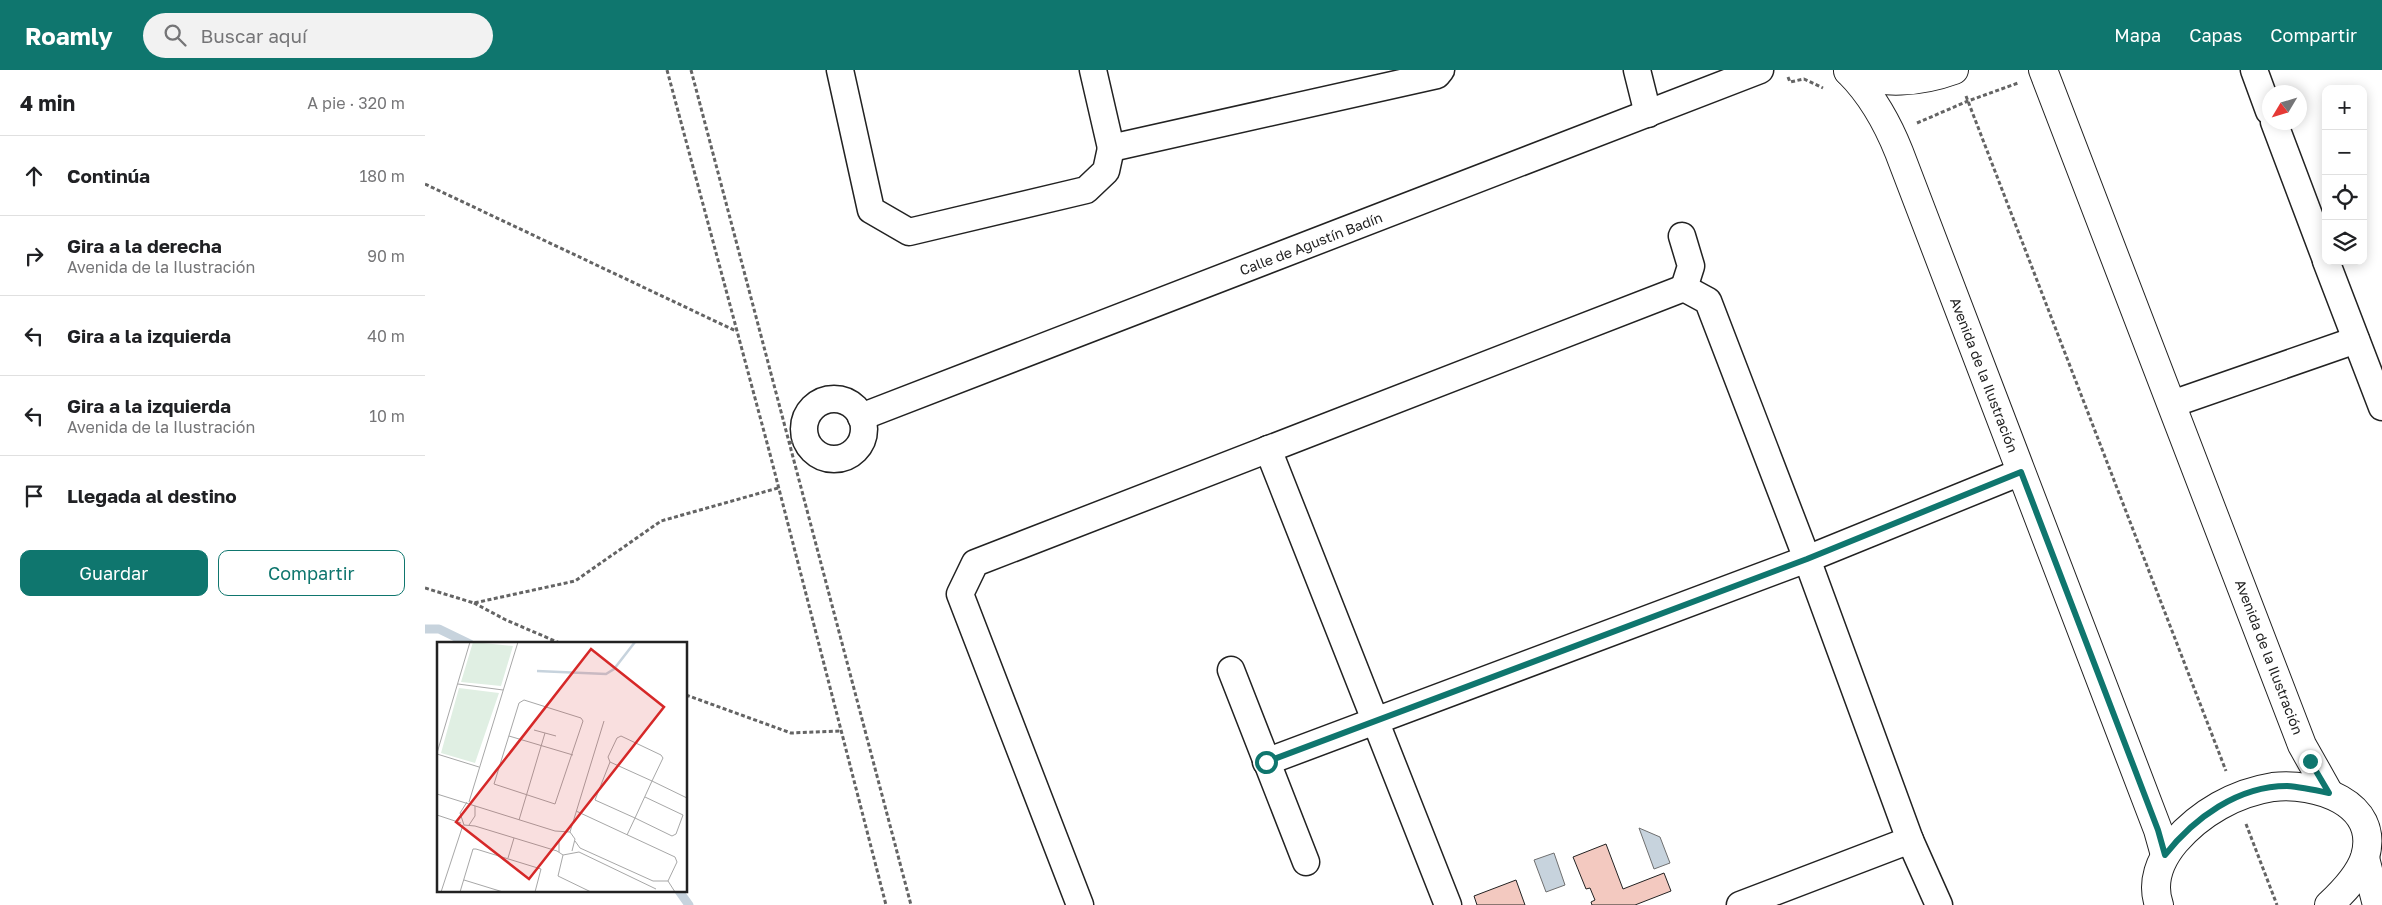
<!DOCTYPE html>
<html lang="es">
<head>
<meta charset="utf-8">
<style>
  body { margin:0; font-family:"Golos Text",sans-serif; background:#f2f2f2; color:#202124 }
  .controls { position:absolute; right:15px; top:15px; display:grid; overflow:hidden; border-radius:10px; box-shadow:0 2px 12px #0003 }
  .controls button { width:45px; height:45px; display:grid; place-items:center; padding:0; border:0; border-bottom:1px solid #e0e0e0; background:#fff; color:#202124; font:25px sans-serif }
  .compass { position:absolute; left:1837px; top:15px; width:45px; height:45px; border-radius:50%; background:#fff; box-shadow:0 2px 12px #0003; rotate:232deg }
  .stop { position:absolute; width:15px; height:15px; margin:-11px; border:4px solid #0f766e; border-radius:50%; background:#fff }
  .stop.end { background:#0f766e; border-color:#fff; box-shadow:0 1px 5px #0008 }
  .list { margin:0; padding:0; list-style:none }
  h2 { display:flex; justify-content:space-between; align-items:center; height:65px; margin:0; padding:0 20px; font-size:21px }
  h2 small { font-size:16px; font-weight:400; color:#757577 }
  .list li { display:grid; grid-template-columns:32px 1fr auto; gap:15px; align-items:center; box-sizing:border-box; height:80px; padding:0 20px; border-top:1px solid #e0e0e0 }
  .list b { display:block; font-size:19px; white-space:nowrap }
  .list p { margin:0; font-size:16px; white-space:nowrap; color:#757577 }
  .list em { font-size:16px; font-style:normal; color:#757577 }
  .actions { display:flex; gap:10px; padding:15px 20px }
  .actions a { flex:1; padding:11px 0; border:1px solid #0f766e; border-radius:10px; text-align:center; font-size:18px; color:#0f766e }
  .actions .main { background:#0f766e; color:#fff }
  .icon { flex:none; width:28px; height:28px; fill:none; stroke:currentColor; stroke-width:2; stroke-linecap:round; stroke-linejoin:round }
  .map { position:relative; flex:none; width:1957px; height:835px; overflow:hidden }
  header { display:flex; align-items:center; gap:30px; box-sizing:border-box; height:70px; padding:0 25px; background:#0f766e; color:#fff }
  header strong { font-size:24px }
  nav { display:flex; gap:28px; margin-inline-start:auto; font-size:18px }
  .search { width:350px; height:45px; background:#f2f2f2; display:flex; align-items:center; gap:12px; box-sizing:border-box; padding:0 18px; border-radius:28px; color:#757577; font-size:19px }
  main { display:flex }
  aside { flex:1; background:#fff }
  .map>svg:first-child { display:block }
  .water { fill:#c7d3dd; stroke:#6f6f6f }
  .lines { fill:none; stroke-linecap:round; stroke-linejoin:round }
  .stream { stroke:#c7d3dd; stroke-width:9 }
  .building { fill:#f3c9c0; stroke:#222 }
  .minor-casing { stroke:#222; stroke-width:29 }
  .tertiary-casing { stroke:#222; stroke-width:30 }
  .path { stroke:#646464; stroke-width:3; stroke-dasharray:4 2.5; stroke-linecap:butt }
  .minor { stroke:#fff; stroke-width:26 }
  .tertiary { stroke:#fff; stroke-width:28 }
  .route { stroke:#0f766e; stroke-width:6 }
  .labels { text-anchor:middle; stroke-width:4; stroke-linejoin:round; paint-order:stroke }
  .street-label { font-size:14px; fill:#222; stroke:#fff }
  .inset-river { fill:none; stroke:#c7d3dd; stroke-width:2.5 }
  .inset-road { fill:none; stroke:#a7a7a7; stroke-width:1 }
  .view { fill:#d62828; fill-opacity:0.15; stroke:#d62828; stroke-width:2.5 }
  .inset-edge { fill:none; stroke:#222; stroke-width:2.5 }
</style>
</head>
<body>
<header>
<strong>Roamly</strong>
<div class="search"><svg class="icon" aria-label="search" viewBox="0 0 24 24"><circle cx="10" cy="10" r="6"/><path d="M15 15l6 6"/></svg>Buscar aquí</div>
<nav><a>Mapa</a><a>Capas</a><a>Compartir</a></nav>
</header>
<main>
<aside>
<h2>4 min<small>A pie · 320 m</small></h2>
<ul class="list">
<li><svg class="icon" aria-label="ahead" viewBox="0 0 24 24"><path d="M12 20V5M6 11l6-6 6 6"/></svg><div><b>Continúa</b></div><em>180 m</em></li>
<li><svg class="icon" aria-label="right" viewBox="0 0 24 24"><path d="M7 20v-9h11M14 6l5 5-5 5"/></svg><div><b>Gira a la derecha</b><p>Avenida de la Ilustración</p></div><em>90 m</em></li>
<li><svg class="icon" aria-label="left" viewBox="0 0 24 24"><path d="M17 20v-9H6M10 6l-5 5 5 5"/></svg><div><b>Gira a la izquierda</b></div><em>40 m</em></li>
<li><svg class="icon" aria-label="left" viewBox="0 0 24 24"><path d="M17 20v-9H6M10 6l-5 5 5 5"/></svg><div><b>Gira a la izquierda</b><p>Avenida de la Ilustración</p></div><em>10 m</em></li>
<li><svg class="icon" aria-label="arrive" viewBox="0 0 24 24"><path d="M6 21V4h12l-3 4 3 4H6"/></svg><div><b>Llegada al destino</b></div></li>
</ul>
<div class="actions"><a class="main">Guardar</a><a>Compartir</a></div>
</aside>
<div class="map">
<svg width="1957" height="835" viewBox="0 0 1957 835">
  <rect width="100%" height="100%" fill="#fff"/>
  <g class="water">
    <polygon points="1214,758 1235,767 1245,793 1229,799"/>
    <polygon points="1129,783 1140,815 1121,822 1109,790"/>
  </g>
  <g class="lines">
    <g class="stream">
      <polyline points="0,559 14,559 45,574"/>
      <polyline points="254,821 264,835"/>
    </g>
  </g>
  <g class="building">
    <polygon points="1181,774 1198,819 1239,803 1246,821 1210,835 1167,835 1166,832 1170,830 1165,818 1161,819 1148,787"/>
    <polygon points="1091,810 1100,835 1052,835 1049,826"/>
  </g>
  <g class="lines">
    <g class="minor-casing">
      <g id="minor">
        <polyline points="415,0 446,140 484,162 661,120 681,101 686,78"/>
        <polyline points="668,0 686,78 1012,5 1016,0"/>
        <polyline points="1212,0 1223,44"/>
        <polyline points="1829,0 1844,41"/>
        <polyline points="1849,52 1901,190"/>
        <polyline points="1257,166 1266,196 1259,218"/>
        <polyline points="1901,191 1957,337"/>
        <circle cx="409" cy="359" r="30"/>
        <polyline points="1747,334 1931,270"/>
        <polyline points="436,347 1335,0"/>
        <polyline points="843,379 1023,835"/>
        <polyline points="806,600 881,792"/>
        <polyline points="841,692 1382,489 1596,402"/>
        <polyline points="1485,770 1514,835"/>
        <polyline points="655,835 535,524 550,493 1259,218 1283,231 1382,489 1485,770 1315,835"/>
      </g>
    </g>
    <g class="tertiary-casing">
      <g id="tertiary">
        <polyline points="1618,0 1877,675 1904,723"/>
        <path d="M1423,1C1456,16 1496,12 1529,0"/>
        <path d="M1424,2C1447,25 1462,52 1474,82L1733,760L1740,785"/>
        <polyline points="1940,788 1952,835"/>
        <path d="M1734,835C1726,812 1735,790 1750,772C1775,743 1810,723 1848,717C1889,712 1956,732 1940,787C1934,806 1918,822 1904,835"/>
      </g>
    </g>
    <g class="path">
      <polyline points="242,0 345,384 461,835"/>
      <polyline points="266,0 486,835"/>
      <polyline points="1363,7 1365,12 1379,9 1398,18"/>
      <polyline points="1541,26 1801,701"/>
      <polyline points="1492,53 1543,31 1593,13"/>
      <polyline points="0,114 311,261"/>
      <polyline points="364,373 379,368"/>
      <polyline points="0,518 49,533 150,511 236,451 353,418"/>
      <polyline points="49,533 81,550 137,574"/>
      <polyline points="261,625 366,663 415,661"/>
      <polyline points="1821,754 1852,835"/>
    </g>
    <use href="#minor" class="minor"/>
    <use href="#tertiary" class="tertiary"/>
  </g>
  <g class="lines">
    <path class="route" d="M841,692L1382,489L1596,402L1733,760L1740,785C1769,748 1813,716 1862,716C1876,717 1890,720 1904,723L1885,691"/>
  </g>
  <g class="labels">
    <g class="street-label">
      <text transform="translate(886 174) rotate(-21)" y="5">Calle de Agustín Badín</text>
      <text transform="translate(1559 305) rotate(69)" y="5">Avenida de la Ilustración</text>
      <text transform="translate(1844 587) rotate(69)" y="5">Avenida de la Ilustración</text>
    </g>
  </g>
  <g transform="translate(12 572)">
    <rect width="250" height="250" fill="#fff"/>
    <path d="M36,0L76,4L64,44L24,40ZM22,46L62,51L38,121L4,111Z" fill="#e0efe3"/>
    <path class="inset-river" d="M100,29L169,32L177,27L198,0"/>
    <path class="inset-road" d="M21,42L66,48M87,58L144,76L146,79L118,162L57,142L82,61ZM97,88L119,94M72,94L136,113M0,111L33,0M0,112L42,125M173,120L215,139L198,176L158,158ZM173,120L171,115L180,96L184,94L224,113L226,116L215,139L250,156M0,152L118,189L133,190L138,197L135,209M30,160L23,171L27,183L38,184L120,209L126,213L142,210L219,247M32,160L81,0M139,169L238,215L240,220L231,239M0,173L24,181M82,178L108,91M32,183L38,174V164M133,190L167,79M190,193L198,176L235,194L239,192L246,173L208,155M138,199L143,206L216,239H231L238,250M122,210V198L129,190M126,213L121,234L154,250M71,216L77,196M27,238L66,250M4,250L26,183M23,250L36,207H39L104,227L98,250"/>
    <path class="view" d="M154,7L227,65L92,237L19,180Z"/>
    <rect width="250" height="250" class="inset-edge"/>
  </g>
</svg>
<div class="controls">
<button>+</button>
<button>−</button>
<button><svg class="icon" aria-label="locate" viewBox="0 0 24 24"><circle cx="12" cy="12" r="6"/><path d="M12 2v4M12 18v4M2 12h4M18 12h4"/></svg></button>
<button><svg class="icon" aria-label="layers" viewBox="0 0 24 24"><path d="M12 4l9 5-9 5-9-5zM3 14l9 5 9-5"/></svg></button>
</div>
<svg class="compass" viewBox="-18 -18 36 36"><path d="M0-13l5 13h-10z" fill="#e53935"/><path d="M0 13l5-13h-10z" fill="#757577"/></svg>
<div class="stop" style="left:841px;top:692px"></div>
<div class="stop end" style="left:1885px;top:691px"></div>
</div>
</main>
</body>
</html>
